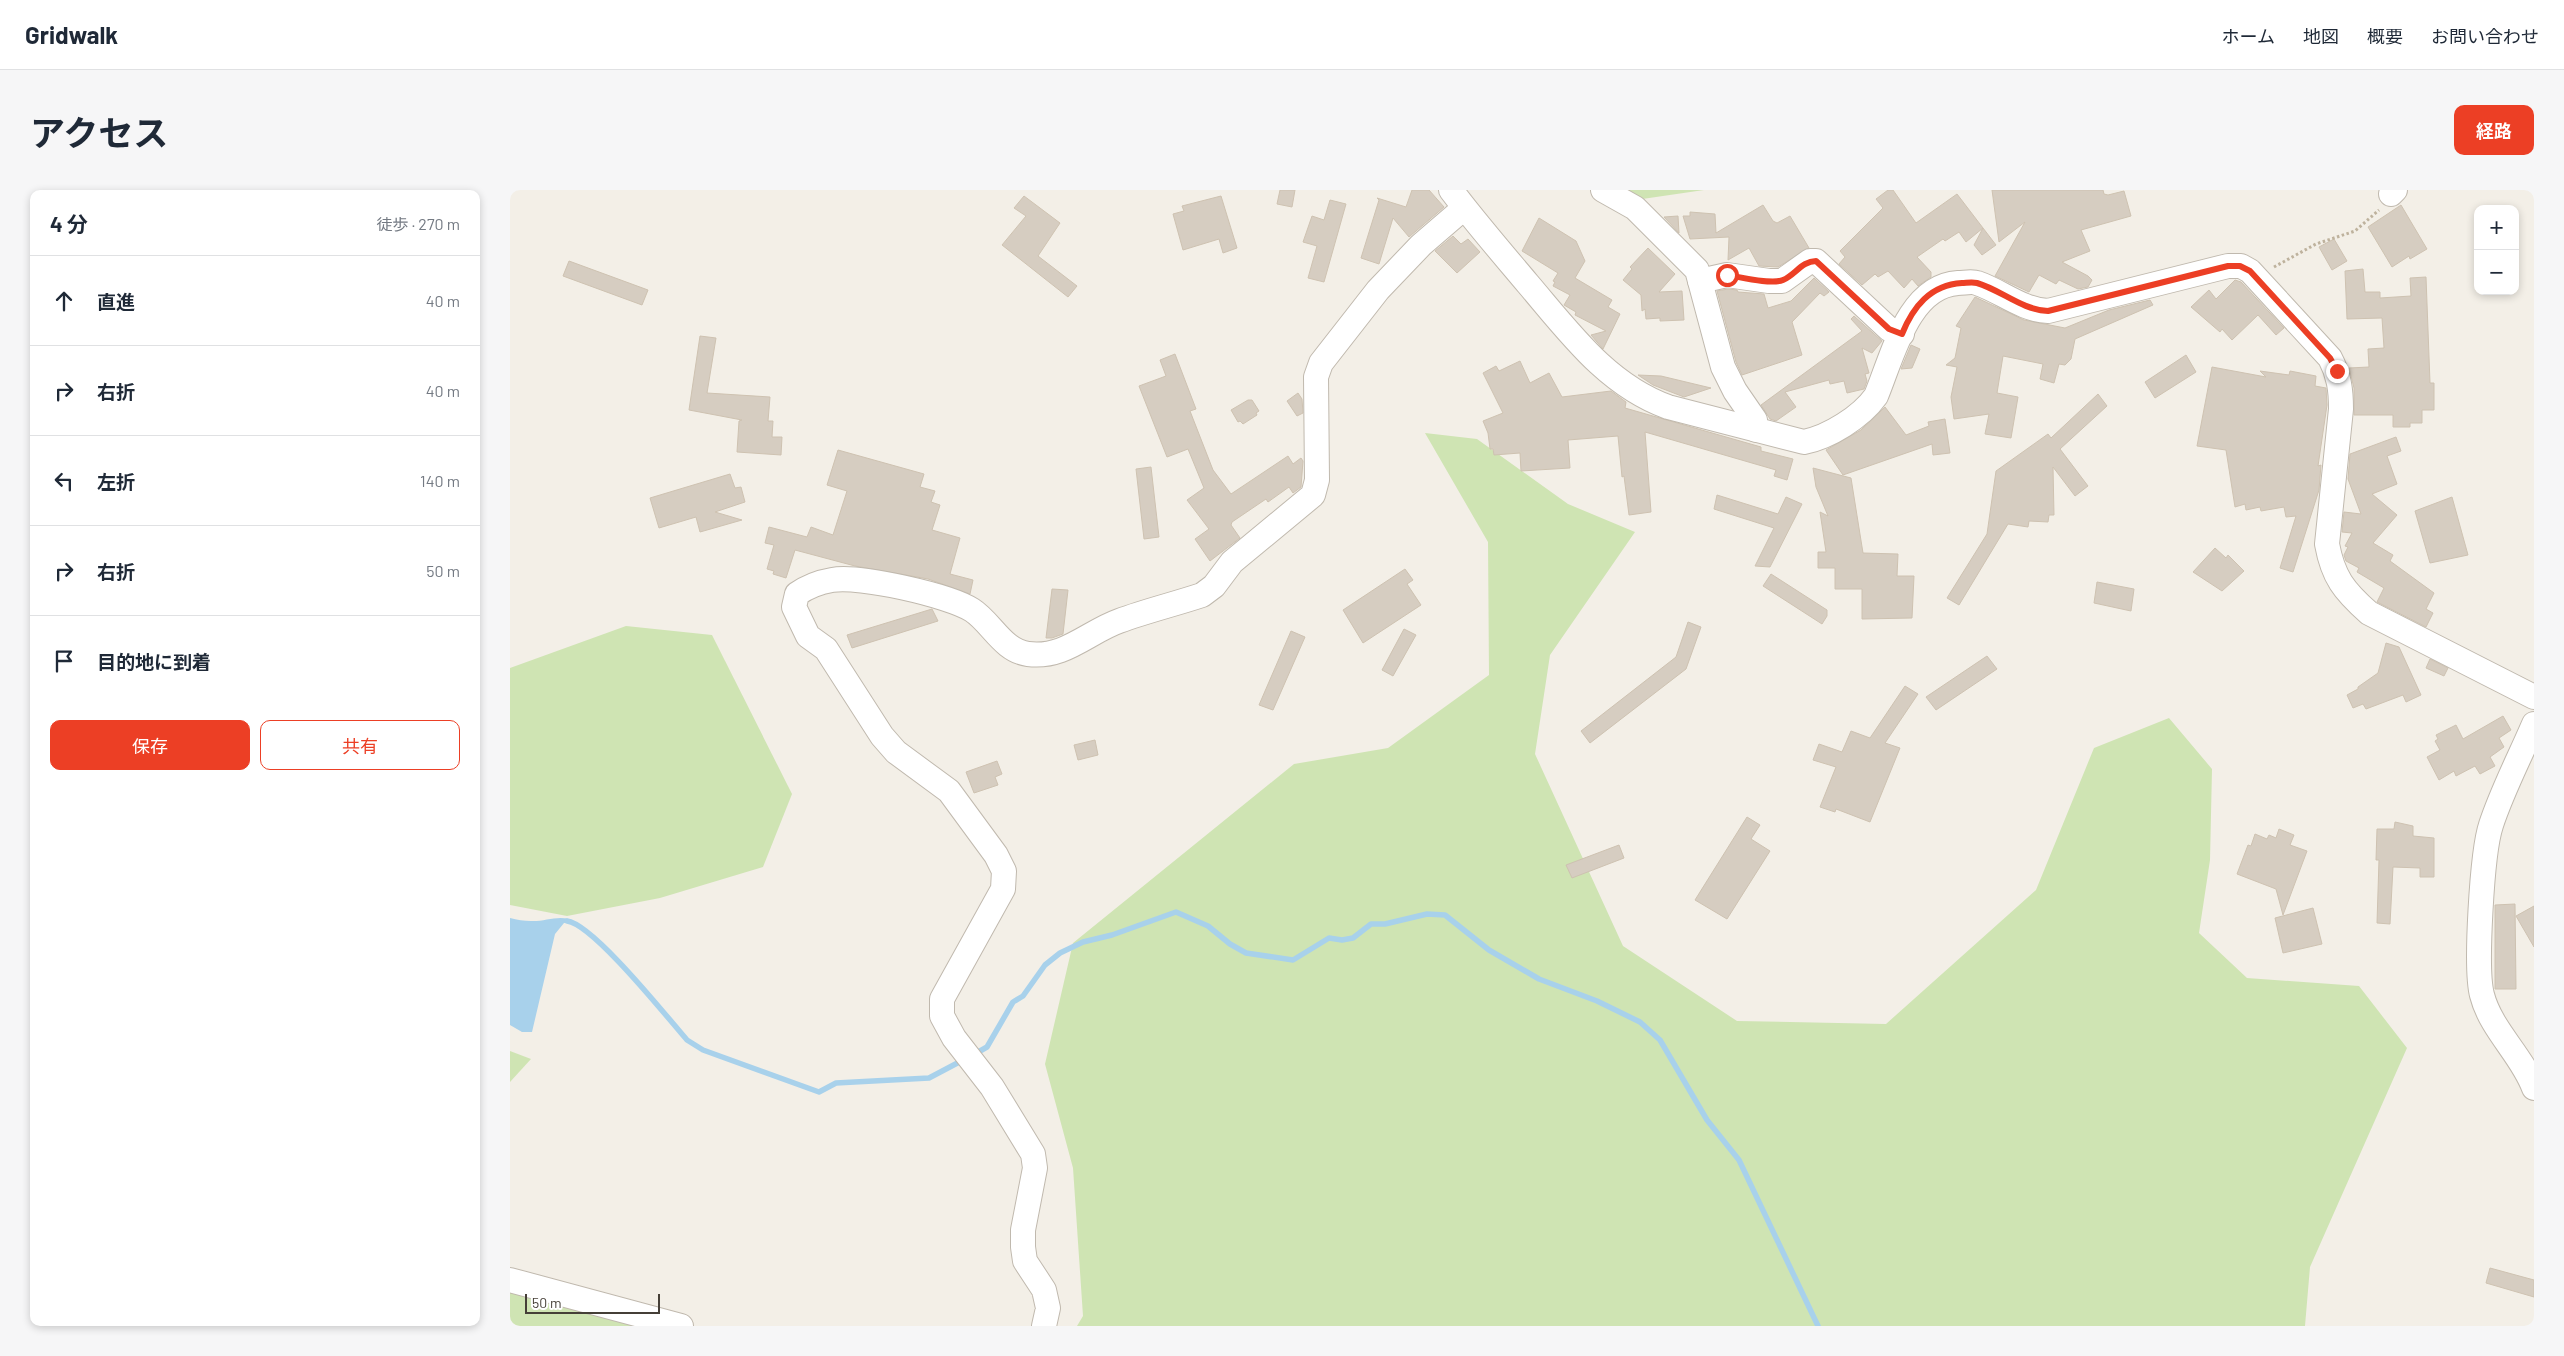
<!DOCTYPE html>
<html lang="ja">
<head>
<meta charset="utf-8">
<style>
  body { margin:0; font-family:Barlow,"Noto Sans JP",sans-serif; background:#f6f6f7; color:#1f2937 }
  .controls { position:absolute; right:15px; top:15px; display:grid; overflow:hidden; border-radius:10px; box-shadow:0 2px 8px #0003 }
  .controls button { width:45px; height:45px; display:grid; place-items:center; padding:0; border:0; border-bottom:1px solid #e0e1e3; background:#fff; color:#1f2937; font:25px sans-serif }
  .scale { position:absolute; left:15px; bottom:12px; width:135px; box-sizing:border-box; padding-left:5px; border:2px solid #453f37; border-top:0; font-size:14px; line-height:18px; white-space:nowrap; color:#453f37; -webkit-text-stroke:4px #fff; paint-order:stroke }
  .stop { position:absolute; width:15px; height:15px; margin:-11px; border:4px solid #ec3f25; border-radius:50%; background:#fff }
  .stop.end { background:#ec3f25; border-color:#fff; box-shadow:0 1px 5px #0008 }
  .list { margin:0; padding:0; list-style:none }
  h2 { display:flex; justify-content:space-between; align-items:center; height:65px; margin:0; padding:0 20px; font-size:21px }
  h2 small { font-size:16px; font-weight:400; color:#747a83 }
  .list li { display:grid; grid-template-columns:32px 1fr auto; gap:15px; align-items:center; box-sizing:border-box; height:90px; padding:0 20px; border-top:1px solid #e0e1e3 }
  .list b { display:block; font-size:19px; white-space:nowrap }
  .list em { font-size:16px; font-style:normal; color:#747a83 }
  .actions { display:flex; gap:10px; padding:15px 20px }
  .actions a { flex:1; padding:11px 0; border:1px solid #ec3f25; border-radius:10px; text-align:center; font-size:18px; color:#ec3f25 }
  .actions .main { background:#ec3f25; color:#fff }
  .icon { flex:none; width:28px; height:28px; fill:none; stroke:currentColor; stroke-width:2; stroke-linecap:round; stroke-linejoin:round }
  .map { position:relative; flex:none; width:2024px; height:1136px; overflow:hidden; border-radius:10px }
  header { display:flex; align-items:center; gap:30px; box-sizing:border-box; height:70px; padding:0 25px; background:#fff; border-bottom:1px solid #e0e1e3 }
  header strong { font-size:24px }
  nav { display:flex; gap:28px; margin-inline-start:auto; font-size:18px }
  .intro { display:flex; align-items:center; justify-content:space-between; box-sizing:border-box; height:120px; padding:0 30px }
  h1 { margin:0; font-size:35px }
  .button { padding:12px 22px; border-radius:10px; background:#ec3f25; color:#fff; font-size:18px; font-weight:700 }
  main { display:flex; gap:30px; padding:0 30px }
  aside { flex:1; background:#fff; border-radius:10px; box-shadow:0 2px 8px #0003 }
  .map>svg:first-child { display:block }
  .green { fill:#cfe4b3 }
  .water { fill:#a8d1eb }
  .lines { fill:none; stroke-linecap:round; stroke-linejoin:round }
  .stream { stroke:#a8d1eb; stroke-width:5.5 }
  .building { fill:#d6cdc1; stroke:#cec2b1 }
  .minor-casing { stroke:#c0b9ae; stroke-width:26 }
  .path { stroke:#beb29d; stroke-width:3; stroke-dasharray:2.5 2.5; stroke-linecap:butt }
  .minor { stroke:#fff; stroke-width:24 }
  .route { stroke:#ec3f25; stroke-width:6 }
</style>
</head>
<body>
<header>
<strong>Gridwalk</strong>
<nav><a>ホーム</a><a>地図</a><a>概要</a><a>お問い合わせ</a></nav>
</header>
<div class="intro"><h1>アクセス</h1><a class="button">経路</a></div>
<main>
<aside>
<h2>4 分<small>徒歩 · 270 m</small></h2>
<ul class="list">
<li><svg class="icon" aria-label="ahead" viewBox="0 0 24 24"><path d="M12 20V5M6 11l6-6 6 6"/></svg><div><b>直進</b></div><em>40 m</em></li>
<li><svg class="icon" aria-label="right" viewBox="0 0 24 24"><path d="M7 20v-9h11M14 6l5 5-5 5"/></svg><div><b>右折</b></div><em>40 m</em></li>
<li><svg class="icon" aria-label="left" viewBox="0 0 24 24"><path d="M17 20v-9H6M10 6l-5 5 5 5"/></svg><div><b>左折</b></div><em>140 m</em></li>
<li><svg class="icon" aria-label="right" viewBox="0 0 24 24"><path d="M7 20v-9h11M14 6l5 5-5 5"/></svg><div><b>右折</b></div><em>50 m</em></li>
<li><svg class="icon" aria-label="arrive" viewBox="0 0 24 24"><path d="M6 21V4h12l-3 4 3 4H6"/></svg><div><b>目的地に到着</b></div></li>
</ul>
<div class="actions"><a class="main">保存</a><a>共有</a></div>
</aside>
<div class="map">
<svg width="2024" height="1136" viewBox="0 0 2024 1136">
  <rect width="100%" height="100%" fill="#f3efe7"/>
  <g class="green">
    <polygon points="1083,0 1194,0 1105,13"/>
    <polygon points="915,243 967,249 1058,314 1125,342 1040,465 1025,564 1113,756 1227,831 1376,834 1526,700 1584,558 1659,528 1702,579 1700,670 1689,743 1737,788 1849,796 1897,858 1800,1077 1795,1136 567,1136 573,1126 563,978 535,874 563,753 784,574 878,558 979,485 978,352"/>
    <polygon points="116,436 202,445 282,604 253,677 150,708 57,726 0,715 0,478"/>
    <polygon points="0,861 21,869 0,892"/>
    <polygon points="0,1100 149,1136 0,1136"/>
  </g>
  <path class="water" d="M0,728C7,730 14,731 21,731C35,732 52,723 65,732L54,733L45,744L22,842H12L0,835Z"/>
  <g class="lines">
    <g class="stream">
      <path d="M57,731C83,734 157,827 177,850L193,860L309,902L326,893L419,888L455,869"/>
      <polyline points="463,865 477,857 503,812 513,806 535,775 550,763 573,752 602,745 666,722 698,736 720,754 736,763 783,770 819,748 832,750 843,748 861,734 875,734 917,724 935,725 979,760 1029,789 1087,811 1130,832 1150,850 1197,930 1229,970 1308,1136"/>
    </g>
  </g>
  <g class="building">
    <polygon points="770,0 785,0 782,17 767,14"/>
    <polygon points="902,0 919,0 934,17 899,47 883,28 869,74 851,68 869,10 867,8 896,17"/>
    <polygon points="1378,0 1383,0 1406,33 1447,4 1473,38 1456,52 1449,42 1435,51 1433,49 1407,67 1421,82 1421,87 1408,96 1402,89 1394,98 1378,81 1368,87 1365,84 1352,95 1329,74 1335,67 1330,61 1373,18 1366,9"/>
    <polygon points="1482,0 1593,0 1594,4 1598,5 1614,1 1621,26 1571,40 1580,61 1552,72 1578,86 1582,90 1578,97 1568,99 1549,90 1546,94 1529,85 1519,102 1485,86 1515,32 1489,52"/>
    <polygon points="514,6 550,33 528,66 567,96 558,107 492,55 516,26 504,18"/>
    <polygon points="711,6 727,58 713,63 709,49 673,60 663,24 674,21 672,16"/>
    <polygon points="820,10 836,14 814,92 798,88 807,56 793,52 802,26 814,30"/>
    <polygon points="1253,15 1263,31 1267,33 1280,26 1299,58 1268,77 1249,76 1239,58 1218,70 1219,47 1180,49 1173,26 1180,26 1180,22 1205,24 1206,43"/>
    <polygon points="1891,15 1917,59 1900,69 1899,66 1882,77 1858,37"/>
    <polygon points="1168,26 1169,43 1154,27"/>
    <polygon points="1029,28 1066,51 1075,71 1065,88 1102,110 1098,117 1110,124 1093,159 1081,145 1096,141 1065,125 1066,122 1054,115 1060,105 1043,96 1045,92 1043,91 1048,83 1012,61"/>
    <polygon points="1473,38 1486,55 1472,65 1464,55"/>
    <polygon points="943,46 951,54 958,49 970,62 947,83 925,61"/>
    <polygon points="1824,49 1837,71 1822,80 1809,57"/>
    <polygon points="1138,58 1165,84 1149,102 1172,101 1174,130 1150,131 1150,128 1136,129 1135,119 1132,121 1131,105 1113,90 1122,79 1120,77"/>
    <polygon points="59,71 138,100 132,115 53,86"/>
    <polygon points="1853,79 1855,102 1870,102 1870,108 1901,106 1900,88 1916,87 1920,193 1924,193 1924,220 1912,220 1912,233 1900,233 1900,237 1883,237 1883,225 1844,225 1844,198 1839,178 1859,177 1858,159 1874,158 1872,128 1837,129 1835,81"/>
    <polygon points="1304,88 1319,102 1314,106 1310,103 1282,132 1292,165 1232,185 1226,172 1207,101 1218,99 1227,100 1228,102 1254,104 1258,118 1281,111"/>
    <polygon points="1725,90 1731,92 1774,138 1766,145 1748,125 1722,150 1712,139 1710,142 1681,117 1699,100 1706,109"/>
    <polygon points="1465,107 1514,130 1555,138 1599,120 1640,110 1643,115 1565,149 1561,169 1555,175 1549,174 1544,193 1530,189 1533,174 1493,166 1487,203 1508,207 1501,248 1475,244 1479,224 1444,229 1441,207 1447,177 1436,175 1445,168 1451,138 1446,136"/>
    <polygon points="1344,126 1372,151 1362,163 1352,158 1359,183 1355,184 1357,191 1354,199 1337,203 1334,191 1320,194 1319,190 1275,202 1286,217 1266,231 1260,229 1251,215 1352,141 1341,129"/>
    <polygon points="190,146 206,148 197,203 260,207 258,231 263,231 262,247 272,247 271,265 227,262 229,231 232,230 179,220"/>
    <polygon points="1401,155 1410,159 1402,178 1391,179"/>
    <polygon points="665,164 686,219 680,221 703,280 721,304 778,266 783,274 791,268 793,271 791,297 783,303 779,297 758,312 756,309 722,332 721,335 730,348 700,371 685,349 699,339 677,310 694,298 678,259 657,267 629,196 656,186 650,170"/>
    <polygon points="1676,165 1686,182 1645,208 1635,192"/>
    <polygon points="1010,171 1020,193 1039,183 1052,207 1101,201 1116,212 1115,218 1251,257 1251,261 1283,269 1277,290 1264,286 1266,280 1135,242 1141,322 1119,325 1114,286 1112,287 1108,246 1058,250 1060,278 1011,281 1010,263 984,265 983,259 980,259 978,243 973,231 993,223 973,183 986,176 989,181"/>
    <polygon points="1702,177 1756,187 1750,181 1779,185 1780,181 1806,186 1805,196 1816,198 1817,215 1808,276 1811,275 1809,300 1783,382 1770,378 1786,326 1776,327 1774,317 1751,321 1750,317 1736,320 1735,314 1725,317 1716,260 1687,256"/>
    <polygon points="1128,185 1151,186 1201,198 1174,207 1143,195"/>
    <polygon points="788,203 792,209 793,223 787,226 777,211"/>
    <polygon points="1588,204 1597,216 1550,259 1578,296 1565,306 1543,277 1544,325 1539,325 1538,332 1519,331 1518,337 1498,334 1449,415 1437,408 1477,344 1486,281 1538,244 1541,248"/>
    <polygon points="738,210 742,210 749,221 746,223 747,225 733,234 730,231 728,232 721,220"/>
    <polygon points="1375,217 1396,245 1419,236 1418,232 1435,229 1440,263 1423,265 1422,254 1333,285 1316,260 1351,240"/>
    <polygon points="1886,247 1891,261 1877,266 1887,294 1862,304 1887,325 1863,353 1883,365 1880,371 1924,403 1916,419 1923,423 1916,437 1867,412 1874,398 1847,382 1849,378 1836,371 1834,365 1838,357 1835,356 1842,343 1832,342 1834,322 1851,324 1838,289 1840,264"/>
    <polygon points="328,260 414,284 410,297 425,301 421,312 430,315 422,340 450,348 440,384 463,390 460,404 418,389 345,376 285,360 276,388 263,384 264,381 257,379 264,355 255,353 259,337 297,347 301,337 323,345 337,301 317,295"/>
    <polygon points="641,277 649,347 634,349 626,279"/>
    <polygon points="1303,278 1341,288 1353,363 1388,364 1387,386 1404,386 1402,428 1352,429 1352,399 1325,399 1325,378 1308,378 1308,362 1316,362 1310,322 1318,326 1306,297"/>
    <polygon points="220,284 225,298 231,297 235,312 205,322 232,330 190,342 186,327 149,338 140,308"/>
    <polygon points="1207,305 1268,324 1276,307 1292,314 1260,377 1245,376 1264,338 1204,319"/>
    <polygon points="1942,307 1958,365 1920,373 1905,321"/>
    <polygon points="1705,358 1716,368 1718,365 1734,381 1712,401 1683,382"/>
    <polygon points="895,379 903,390 897,394 911,415 853,453 833,420"/>
    <polygon points="1261,384 1317,420 1317,426 1312,434 1253,396"/>
    <polygon points="1587,392 1624,399 1621,421 1584,413"/>
    <polygon points="542,399 558,400 553,444 542,448 536,448"/>
    <polygon points="422,419 428,431 342,458 337,445"/>
    <polygon points="1178,432 1191,437 1176,479 1080,553 1071,541 1166,467"/>
    <polygon points="894,439 906,445 883,486 872,480"/>
    <polygon points="781,441 795,447 763,520 749,515"/>
    <polygon points="1876,453 1889,457 1911,505 1896,512 1893,505 1856,519 1853,514 1843,518 1837,505 1848,499 1848,497 1868,483"/>
    <polygon points="1477,466 1487,479 1426,520 1416,507"/>
    <polygon points="1920,469 1938,478 1934,486 1916,478"/>
    <polygon points="1395,496 1408,504 1375,553 1390,558 1360,632 1326,619 1325,622 1310,617 1326,577 1303,570 1309,554 1332,562 1341,541 1360,548"/>
    <polygon points="1993,526 2001,540 1989,548 1994,557 1980,567 1985,576 1970,584 1965,576 1946,586 1944,581 1929,590 1917,567 1930,560 1925,551 1928,549 1926,545 1946,535 1953,549"/>
    <polygon points="585,550 588,565 568,570 564,555"/>
    <polygon points="487,571 492,584 485,587 488,595 464,603 456,582"/>
    <polygon points="1237,627 1250,635 1241,649 1260,661 1217,729 1185,710"/>
    <polygon points="1885,632 1903,636 1903,646 1924,648 1924,687 1910,687 1910,678 1883,677 1880,734 1867,733 1869,670 1866,670 1867,639 1884,639"/>
    <polygon points="1769,639 1784,645 1780,655 1797,661 1773,725 1766,699 1727,684 1738,655 1741,656 1745,644 1757,649 1759,645 1766,648"/>
    <polygon points="1109,655 1114,668 1062,688 1056,675"/>
    <polygon points="2005,714 2006,799 1985,799 1985,715"/>
    <polygon points="2024,716 2024,757 2006,726"/>
    <polygon points="1803,718 1812,754 1773,763 1765,728"/>
    <polygon points="1980,1078 2024,1090 2024,1107 1976,1093"/>
  </g>
  <g class="lines">
    <g class="minor-casing">
      <g id="minor">
        <path d="M941,0C965,32 992,63 1018,94C1059,142 1097,195 1158,217L1294,252C1319,247 1351,227 1366,206C1382,168 1398,96 1448,93C1454,93 1462,91 1467,93C1491,101 1512,120 1538,121L1718,76H1731L1740,81L1820,168C1829,185 1831,200 1831,219L1817,354C1823,387 1834,401 1859,423L2024,507"/>
        <polyline points="1093,0 1125,18 1187,80 1213,177 1225,201 1245,230 1246,240"/>
        <polyline points="1881,4 1885,0"/>
        <polyline points="1190,91 1217,85 1259,91 1272,91 1300,71 1306,71 1379,139 1392,144"/>
        <path d="M2024,534C2010,567 1992,601 1981,635C1972,662 1965,779 1972,805C1981,840 2012,865 2024,898"/>
        <polyline points="0,1090 171,1136"/>
        <path d="M534,1136L538,1118L534,1100L515,1071L513,1057V1040L525,978L523,964L482,897L444,848L432,826V809L493,699L494,681L486,665L439,601L386,562L372,546L316,459L298,446L284,417L287,404C297,397 310,392 322,390C349,385 438,405 462,420C481,432 493,461 518,464C554,469 578,442 609,431C636,421 665,414 692,405L704,396L722,372L803,305L807,290L806,187L811,173L868,100L911,55L954,18"/>
      </g>
    </g>
    <polyline class="path" points="1764,77 1806,54 1845,41 1869,20"/>
    <use href="#minor" class="minor"/>
  </g>
  <g class="lines">
    <path class="route" d="M1217,85C1230,87 1261,95 1273,90C1285,85 1292,71 1306,71L1379,139L1392,144C1403,117 1420,95 1452,93C1456,93 1462,92 1467,93C1491,100 1512,120 1538,121L1718,76H1730L1740,81L1820,168L1827,181"/>
  </g>
</svg>
<div class="controls">
<button>+</button>
<button>−</button>
</div>
<div class="scale">50 m</div>
<div class="stop" style="left:1217px;top:85px"></div>
<div class="stop end" style="left:1827px;top:181px"></div>
</div>
</main>
</body>
</html>
